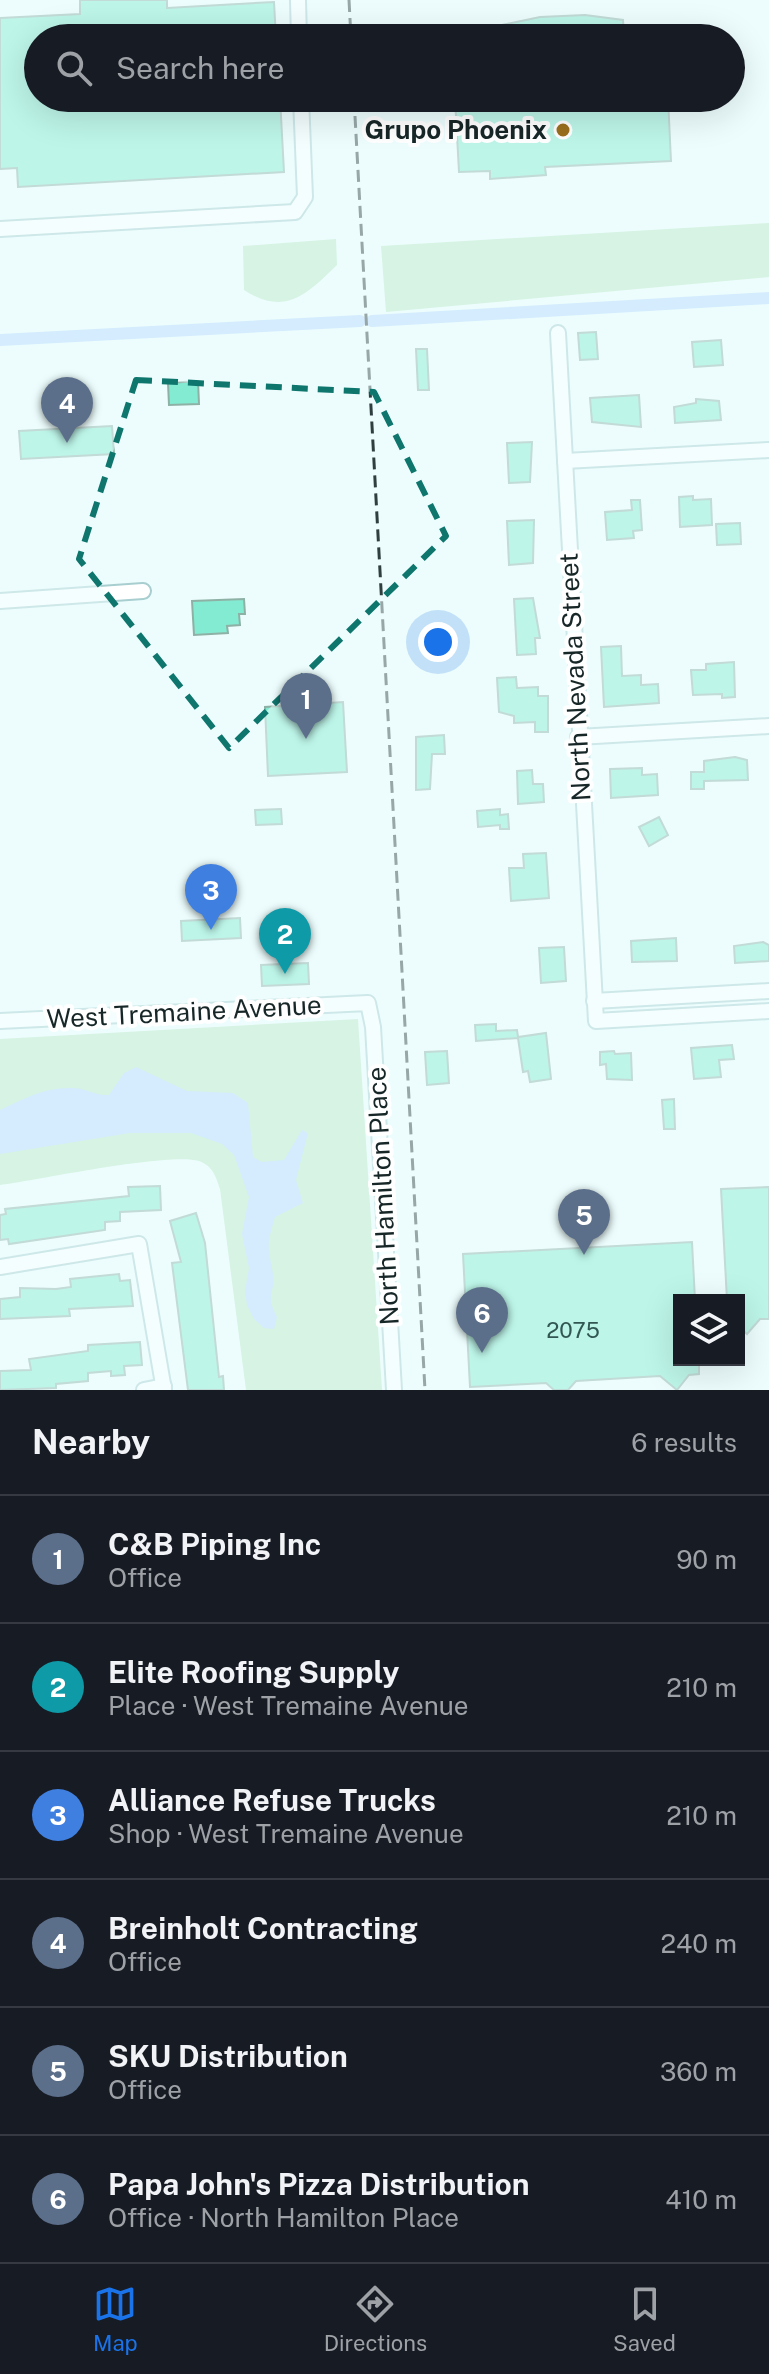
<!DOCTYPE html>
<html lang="en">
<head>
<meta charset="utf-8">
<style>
  body { margin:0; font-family:"Public Sans",sans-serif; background:#242831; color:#f1f3f6 }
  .controls { position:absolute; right:24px; bottom:24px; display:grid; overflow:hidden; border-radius:0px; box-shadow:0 8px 32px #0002 }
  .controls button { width:72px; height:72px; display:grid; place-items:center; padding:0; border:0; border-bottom:2px solid #363941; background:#171b24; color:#f1f3f6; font:40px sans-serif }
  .you { position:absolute; left:438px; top:642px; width:28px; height:28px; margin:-20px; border:6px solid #fff; border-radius:50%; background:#1a73e8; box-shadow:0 0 0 12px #1a73e833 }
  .badge { display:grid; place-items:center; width:52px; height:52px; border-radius:50%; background:#1a73e8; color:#fff; font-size:26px; font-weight:700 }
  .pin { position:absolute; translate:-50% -66px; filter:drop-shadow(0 2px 4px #0008) }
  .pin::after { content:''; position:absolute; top:42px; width:28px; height:24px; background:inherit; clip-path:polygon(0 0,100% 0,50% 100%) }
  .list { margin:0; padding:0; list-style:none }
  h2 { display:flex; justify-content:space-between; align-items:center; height:104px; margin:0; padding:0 32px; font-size:34px }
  h2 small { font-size:26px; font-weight:400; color:#9ea1a6 }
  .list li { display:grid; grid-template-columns:52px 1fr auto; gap:24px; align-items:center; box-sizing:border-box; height:128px; padding:0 32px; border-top:2px solid #363941 }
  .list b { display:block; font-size:30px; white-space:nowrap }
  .list p { margin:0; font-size:26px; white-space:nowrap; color:#9ea1a6 }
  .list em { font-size:26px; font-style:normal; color:#9ea1a6 }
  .icon { flex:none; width:44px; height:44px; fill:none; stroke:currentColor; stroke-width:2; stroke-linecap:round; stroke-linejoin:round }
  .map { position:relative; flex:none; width:769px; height:1390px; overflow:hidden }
  .search { position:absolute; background:#171b24; box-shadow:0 8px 32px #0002; left:24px; right:24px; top:24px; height:88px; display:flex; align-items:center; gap:20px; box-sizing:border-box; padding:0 28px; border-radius:44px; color:#9ea1a6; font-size:30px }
  .sheet { height:872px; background:#171b24 }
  nav { display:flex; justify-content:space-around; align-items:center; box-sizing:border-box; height:112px; border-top:2px solid #363941; background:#171b24; font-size:22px; color:#9ea1a6 }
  nav a { display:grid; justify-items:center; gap:4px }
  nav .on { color:#1a73e8 }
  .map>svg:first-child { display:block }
  .green { fill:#bbe7c5 }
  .water { fill:#b5d8fd }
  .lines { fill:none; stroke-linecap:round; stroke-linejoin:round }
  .canal { stroke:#b5d8fd; stroke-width:12 }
  .building { fill:#83ebd1; stroke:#8eb1a6; stroke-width:2 }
  .minor-casing { stroke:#a8ced0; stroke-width:18 }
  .minor { stroke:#fff; stroke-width:14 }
  .rail { stroke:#2f3e3f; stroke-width:3; stroke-dasharray:12 6; stroke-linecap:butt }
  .marked { fill:none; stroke:#0f766e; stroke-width:6; stroke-dasharray:16 10; stroke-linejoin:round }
  .poi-dot { fill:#9b6f1e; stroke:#fff; stroke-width:3 }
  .labels { text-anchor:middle; stroke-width:8; stroke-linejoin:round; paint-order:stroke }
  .number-label { font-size:22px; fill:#325752 }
  .poi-label { font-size:26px; font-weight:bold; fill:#172627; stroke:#fff; text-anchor:end }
  .street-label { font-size:26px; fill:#172627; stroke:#fff }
</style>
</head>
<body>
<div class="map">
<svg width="769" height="1390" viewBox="0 0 769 1390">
  <rect width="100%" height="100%" fill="#edfdfd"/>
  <g class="green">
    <polygon points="769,223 769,277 386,312 381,246"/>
    <path d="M336,239L337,265C307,294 285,317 244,290L243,246Z"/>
    <path d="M358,1019L382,1390H246L220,1189C216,1177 213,1166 199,1161C169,1152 38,1180 0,1185V1039Z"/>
  </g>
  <path class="water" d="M136,1067L187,1091L233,1093L248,1103L253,1157L262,1162L284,1160L302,1130L308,1133L296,1180L303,1203L275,1217C266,1247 268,1245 273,1274C276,1293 264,1293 277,1317L274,1329L264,1328L254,1319L247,1305L245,1291L249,1268L242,1234L249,1197L234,1155L222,1144L191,1133H130L0,1154V1110C24,1099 44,1087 72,1088C86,1088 95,1096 109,1095L124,1073Z"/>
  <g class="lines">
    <g class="canal">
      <polyline points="372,321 769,298"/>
      <polyline points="0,340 360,321"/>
    </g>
  </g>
  <g class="building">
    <polygon points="80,0 167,0 167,8 274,2 276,38 38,38 38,98 280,98 284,172 18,187 17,168 0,169 0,18 80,14"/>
    <polygon points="585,15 623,20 624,38 493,38 492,27 540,17"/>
    <polygon points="455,98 668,98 671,161 545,167 546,175 490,179 490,171 459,172"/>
    <polygon points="596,332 598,359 580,360 578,333"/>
    <polygon points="721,340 723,365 694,367 692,342"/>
    <polygon points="416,349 427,349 429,390 418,390"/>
    <polygon points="198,381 199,404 169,405 168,383"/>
    <polygon points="639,395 641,427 592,422 590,398"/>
    <polygon points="696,399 719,401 721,420 675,423 674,407 696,403"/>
    <polygon points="112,426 114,454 21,459 19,431"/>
    <polygon points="532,442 530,482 509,483 507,443"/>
    <polygon points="693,496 693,500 711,499 712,525 680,527 679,497"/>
    <polygon points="631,500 640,500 642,530 633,531 634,538 607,540 605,512 632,510"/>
    <polygon points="534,520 533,563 509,565 507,521"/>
    <polygon points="740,523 741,544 717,545 716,524"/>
    <polygon points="533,598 540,638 535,638 536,654 517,655 514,599"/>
    <polygon points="244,599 245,614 239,614 240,625 227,626 228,633 194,635 192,601"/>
    <polygon points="621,646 622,676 641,675 641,685 658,684 659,703 604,707 601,647"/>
    <polygon points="734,662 735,697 722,698 722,694 693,695 691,670 706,670 706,664"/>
    <polygon points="516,677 517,688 538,687 538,696 548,696 548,732 535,732 535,722 514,723 514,716 499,712 497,678"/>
    <polygon points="343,702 347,772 268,776 265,707"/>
    <polygon points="444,735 445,754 432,754 430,789 416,790 416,737"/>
    <polygon points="735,757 747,760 748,780 704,781 704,789 691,789 691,772 704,772 704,761"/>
    <polygon points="642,768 642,775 657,774 658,795 611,798 610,769"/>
    <polygon points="532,770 533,784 543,784 544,802 518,804 517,771"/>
    <polygon points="281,809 282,824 256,825 255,810"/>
    <polygon points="500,809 500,815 508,814 509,829 500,829 500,825 478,827 477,811"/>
    <polygon points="659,817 668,835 649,846 639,827"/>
    <polygon points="546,853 549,898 511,901 509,868 524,868 523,854"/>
    <polygon points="240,918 241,938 182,941 181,921"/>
    <polygon points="676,938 677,961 632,962 631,941"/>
    <polygon points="763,942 769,945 769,961 735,963 734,946"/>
    <polygon points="564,947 566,981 541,983 539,948"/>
    <polygon points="308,963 309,984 262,986 261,965"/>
    <polygon points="496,1024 496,1031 517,1030 518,1037 546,1033 551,1079 530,1082 528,1071 523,1072 518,1038 476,1041 475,1025"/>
    <polygon points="732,1045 734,1059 719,1060 721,1077 694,1079 691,1048"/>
    <polygon points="447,1051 449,1083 427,1085 425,1052"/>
    <polygon points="614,1051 615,1054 631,1053 632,1080 607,1079 606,1064 600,1065 600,1052"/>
    <polygon points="674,1099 675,1129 664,1129 662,1100"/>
    <polygon points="160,1186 161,1210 120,1212 120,1221 105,1222 105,1230 9,1244 8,1239 0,1240 0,1215 6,1214 5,1209 129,1196 128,1187"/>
    <polygon points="769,1187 769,1319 760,1319 747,1334 739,1327 739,1300 727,1300 721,1189"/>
    <polygon points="196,1213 205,1243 219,1377 223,1376 224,1390 188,1390 172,1263 181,1262 170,1221"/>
    <polygon points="692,1242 695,1300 679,1300 679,1360 699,1360 699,1374 689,1375 677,1390 660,1376 576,1381 568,1390 554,1390 546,1383 470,1387 463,1254"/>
    <polygon points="119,1274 120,1281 130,1280 133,1306 69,1309 70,1316 0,1319 0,1299 20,1297 20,1288 56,1289 71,1287 70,1279"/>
    <polygon points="140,1342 142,1365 124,1366 125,1375 111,1376 111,1371 88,1373 88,1381 56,1384 56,1388 0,1390 0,1371 31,1370 29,1359 88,1351 88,1345"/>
  </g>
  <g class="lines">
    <g class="minor-casing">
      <g id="minor">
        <polyline points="298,0 299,38"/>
        <polyline points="0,229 295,212 305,197 301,98"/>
        <polyline points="558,333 596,1021 769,1011"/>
        <polyline points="565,461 769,450"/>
        <polyline points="0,601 143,591"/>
        <polyline points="578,737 769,726"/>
        <polyline points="594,1001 769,991"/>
        <polyline points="0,1021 368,1003 373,1027 394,1390"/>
        <polyline points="0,1267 139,1244 164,1390"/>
        <polyline points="144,1390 164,1386"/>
      </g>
    </g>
    <use href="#minor" class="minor"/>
    <g class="rail">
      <polyline points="349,0 351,38"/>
      <polyline points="354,98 425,1390"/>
    </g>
  </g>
  <path d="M0 0H769V1390H0ZM136,380L374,392L446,536L229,748L79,559Z" fill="#edfdfd" fill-opacity=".55" fill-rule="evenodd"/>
  <path class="marked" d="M136,380L374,392L446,536L229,748L79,559Z"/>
  <circle class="poi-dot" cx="563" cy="130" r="8"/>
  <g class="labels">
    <g class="number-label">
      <text x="573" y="1338">2075</text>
    </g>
    <g class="poi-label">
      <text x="547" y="139">Grupo Phoenix</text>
    </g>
    <g class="street-label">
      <text transform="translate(575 677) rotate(-93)" y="9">North Nevada Street</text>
      <text transform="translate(184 1012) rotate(-3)" y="9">West Tremaine Avenue</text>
      <text transform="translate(383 1196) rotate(-93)" y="9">North Hamilton Place</text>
    </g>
  </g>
</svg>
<div class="controls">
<button><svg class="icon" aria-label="layers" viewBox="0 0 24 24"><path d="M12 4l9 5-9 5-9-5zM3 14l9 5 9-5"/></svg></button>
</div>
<div class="you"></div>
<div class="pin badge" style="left:306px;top:739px;background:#5c6f8a">1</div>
<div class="pin badge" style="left:285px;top:974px;background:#0f9aa8">2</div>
<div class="pin badge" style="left:211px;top:930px;background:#3f7fe0">3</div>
<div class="pin badge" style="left:67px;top:443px;background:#5c6f8a">4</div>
<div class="pin badge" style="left:584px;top:1255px;background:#5c6f8a">5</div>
<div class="pin badge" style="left:482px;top:1353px;background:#5c6f8a">6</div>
<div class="search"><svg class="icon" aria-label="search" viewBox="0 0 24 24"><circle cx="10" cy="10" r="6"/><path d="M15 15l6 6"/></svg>Search here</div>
</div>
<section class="sheet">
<h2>Nearby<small>6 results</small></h2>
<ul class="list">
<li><span class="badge" style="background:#5c6f8a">1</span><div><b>C&amp;B Piping Inc</b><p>Office</p></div><em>90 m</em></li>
<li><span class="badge" style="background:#0f9aa8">2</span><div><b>Elite Roofing Supply</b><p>Place · West Tremaine Avenue</p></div><em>210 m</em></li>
<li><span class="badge" style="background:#3f7fe0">3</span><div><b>Alliance Refuse Trucks</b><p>Shop · West Tremaine Avenue</p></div><em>210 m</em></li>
<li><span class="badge" style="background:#5c6f8a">4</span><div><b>Breinholt Contracting</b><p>Office</p></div><em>240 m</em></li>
<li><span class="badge" style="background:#5c6f8a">5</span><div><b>SKU Distribution</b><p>Office</p></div><em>360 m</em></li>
<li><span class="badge" style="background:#5c6f8a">6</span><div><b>Papa John's Pizza Distribution</b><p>Office · North Hamilton Place</p></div><em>410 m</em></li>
</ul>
</section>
<nav>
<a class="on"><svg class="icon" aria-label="map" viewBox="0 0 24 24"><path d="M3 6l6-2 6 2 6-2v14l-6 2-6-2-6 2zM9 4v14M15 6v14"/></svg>Map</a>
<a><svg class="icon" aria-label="directions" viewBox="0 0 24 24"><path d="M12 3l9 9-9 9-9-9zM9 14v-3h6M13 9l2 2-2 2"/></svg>Directions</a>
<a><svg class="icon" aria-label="saved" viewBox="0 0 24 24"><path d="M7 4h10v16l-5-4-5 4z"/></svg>Saved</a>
</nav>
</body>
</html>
